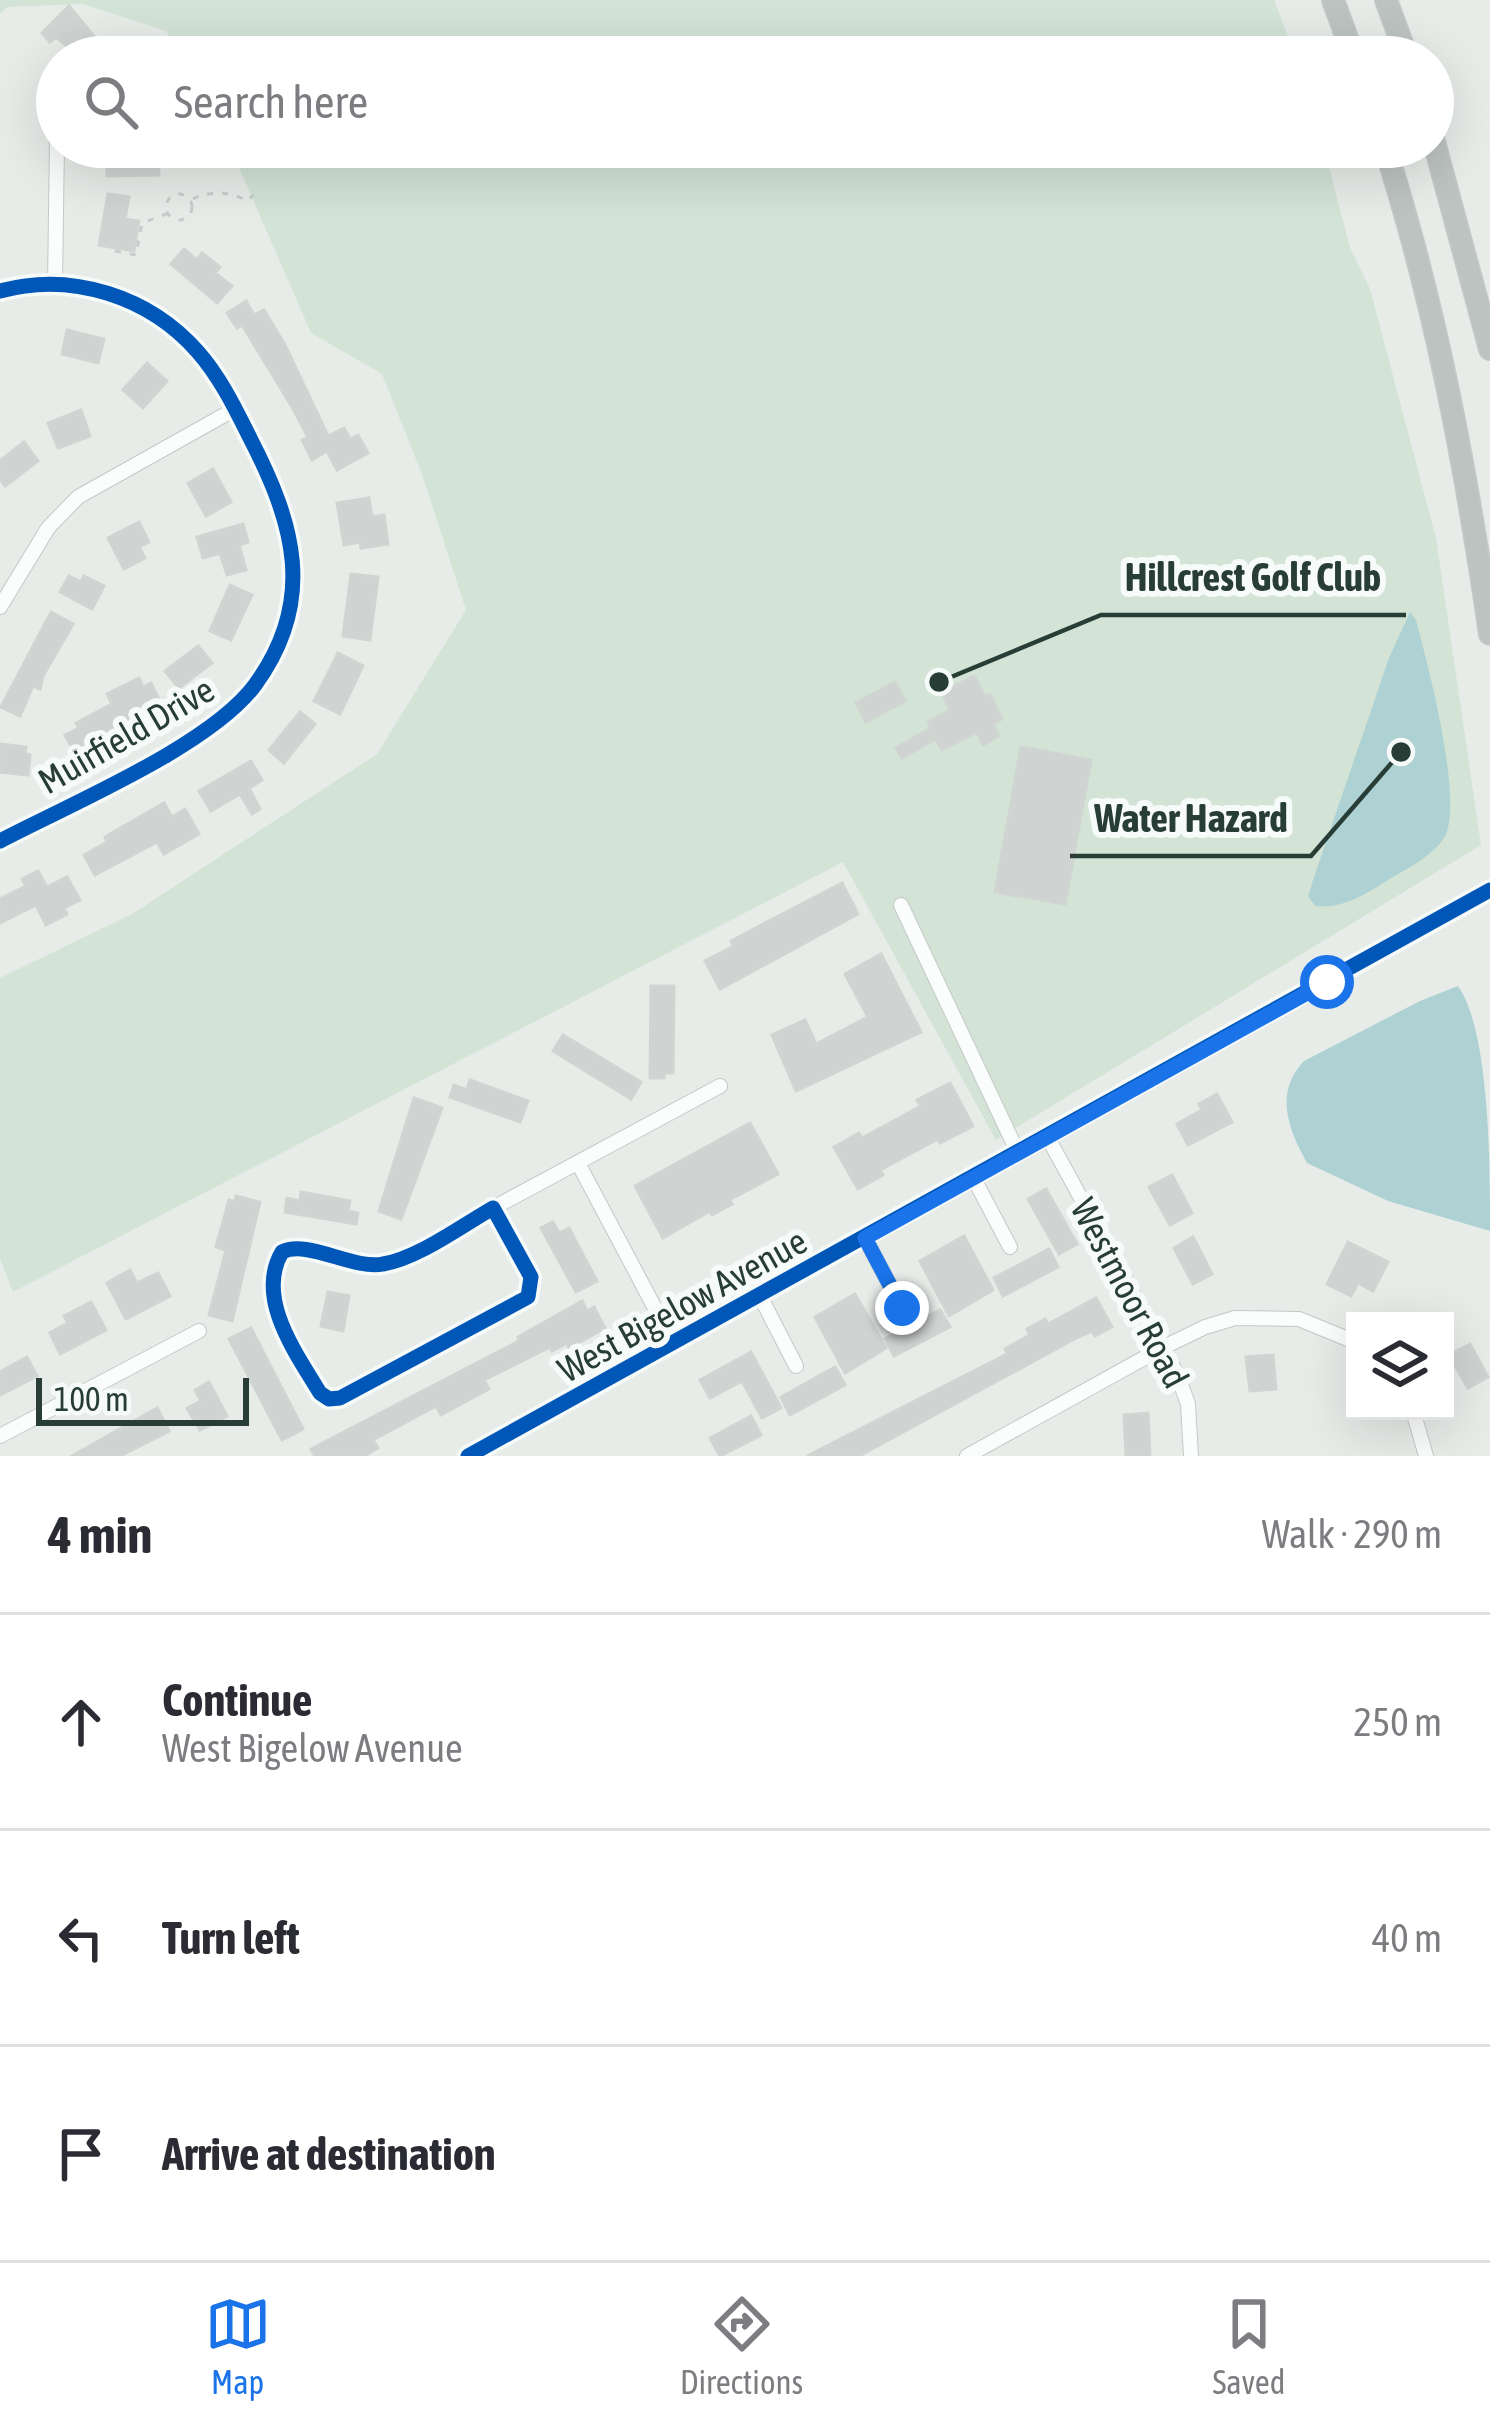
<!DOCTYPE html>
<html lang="en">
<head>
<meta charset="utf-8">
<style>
  body { margin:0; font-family:"Asap Condensed",sans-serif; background:#f2f2f3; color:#2b2b33 }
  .controls { position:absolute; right:36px; bottom:36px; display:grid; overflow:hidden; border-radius:0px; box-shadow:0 12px 48px #0002 }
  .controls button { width:108px; height:108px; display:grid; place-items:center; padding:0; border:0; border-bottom:3px solid #e1e1e2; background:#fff; color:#2b2b33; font:60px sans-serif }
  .scale { position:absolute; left:36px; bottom:30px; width:213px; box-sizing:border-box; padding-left:12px; border:6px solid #273d36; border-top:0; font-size:33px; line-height:42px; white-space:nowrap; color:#273d36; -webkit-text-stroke:9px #f6faf8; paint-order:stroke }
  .stop { position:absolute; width:36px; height:36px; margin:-27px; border:9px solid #1a73e8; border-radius:50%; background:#fff }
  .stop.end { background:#1a73e8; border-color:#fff; box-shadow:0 3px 12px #0008 }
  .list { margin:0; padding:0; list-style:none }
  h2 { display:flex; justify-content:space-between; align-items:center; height:156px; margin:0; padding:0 48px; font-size:51px }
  h2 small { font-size:39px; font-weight:400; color:#7c7c81 }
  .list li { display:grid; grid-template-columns:78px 1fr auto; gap:36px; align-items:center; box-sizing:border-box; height:216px; padding:0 48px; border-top:3px solid #e1e1e2 }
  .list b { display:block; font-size:45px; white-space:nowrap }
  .list p { margin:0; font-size:39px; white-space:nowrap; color:#7c7c81 }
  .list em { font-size:39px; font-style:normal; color:#7c7c81 }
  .icon { flex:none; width:66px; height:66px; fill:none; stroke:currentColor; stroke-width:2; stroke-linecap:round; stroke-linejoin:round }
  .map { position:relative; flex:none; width:1490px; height:1456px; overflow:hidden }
  .search { position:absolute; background:#fff; box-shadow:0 12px 48px #0002; left:36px; right:36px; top:36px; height:132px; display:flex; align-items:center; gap:30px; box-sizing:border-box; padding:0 42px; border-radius:66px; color:#7c7c81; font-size:45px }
  .sheet { height:804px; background:#fff }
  nav { display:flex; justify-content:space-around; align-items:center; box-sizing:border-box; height:168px; border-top:3px solid #e1e1e2; background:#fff; font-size:33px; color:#7c7c81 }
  nav a { display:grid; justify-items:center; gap:6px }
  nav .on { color:#1a73e8 }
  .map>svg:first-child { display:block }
  .green { fill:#d3e3d6 }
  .water { fill:#aed2d4 }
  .building { fill:#cfd3d1; stroke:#d0d5d2; stroke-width:3 }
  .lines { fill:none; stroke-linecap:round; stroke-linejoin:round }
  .minor-casing { stroke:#c4c9c6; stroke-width:16 }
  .highway-casing { stroke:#c3cac7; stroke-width:24 }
  .path { stroke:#c7cdcb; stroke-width:3; stroke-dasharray:6 9; stroke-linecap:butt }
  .minor { stroke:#fbfcfc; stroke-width:14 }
  .highway { stroke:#bcc3c1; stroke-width:21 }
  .cycleway-casing { stroke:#f6faf8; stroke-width:22 }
  .cycleway { stroke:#0057b8; stroke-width:15 }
  .route { stroke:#1a73e8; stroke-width:15 }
  .labels { text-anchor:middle; stroke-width:12; stroke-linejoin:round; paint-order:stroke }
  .street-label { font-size:36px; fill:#273d36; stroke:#f6faf8 }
  .leader { fill:none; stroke:#273d36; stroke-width:4.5 }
  .callout-dot { fill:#273d36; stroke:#f6faf8; stroke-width:4.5 }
  .callout-label { font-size:39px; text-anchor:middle; font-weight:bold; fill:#273d36; stroke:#f6faf8; stroke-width:12; stroke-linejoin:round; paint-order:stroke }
</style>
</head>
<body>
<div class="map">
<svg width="1490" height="1456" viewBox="0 0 1490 1456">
  <rect width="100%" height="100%" fill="#e7ece9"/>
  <g class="green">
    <polygon points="0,0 1274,0 1296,57 180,57 166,31 83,4 7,7 0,14"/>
    <polygon points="230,147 1324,147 1350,248 1370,289 1436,538 1481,845 996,1140 843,862 13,1292 0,1259 0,978 132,914 377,754 466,610 422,474 382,374 311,333"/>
  </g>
  <g class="water">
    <path d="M1410,612L1416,620C1427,661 1465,804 1444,838C1432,856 1410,867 1393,877C1368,892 1346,909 1316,906L1308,897L1314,877L1389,658Z"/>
    <path d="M1458,986C1490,1032 1490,1167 1490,1231L1388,1201L1307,1163C1288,1129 1274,1092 1304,1061L1420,1001Z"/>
  </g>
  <g class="building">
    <polygon points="69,6 97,40 80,57 56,37 50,42 42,33"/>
    <polygon points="122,147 150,147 150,160 158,160 159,175 107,176 107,157 123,156"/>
    <polygon points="108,194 129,197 125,219 139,221 134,251 99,245"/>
    <polygon points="184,249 197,260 202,253 220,267 215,273 232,286 217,303 171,264"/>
    <polygon points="246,301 254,315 264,310 285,345 328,436 344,428 350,439 358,435 368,453 337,470 327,451 312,460 302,440 308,437 292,407 242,325 237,328 227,313"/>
    <polygon points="67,330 104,339 98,363 62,354"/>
    <polygon points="147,363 167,381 143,408 123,390"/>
    <polygon points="81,410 90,436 58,448 48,423"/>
    <polygon points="24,442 38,461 5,486 0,479 0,461"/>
    <polygon points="213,469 231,502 206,516 188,483"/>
    <polygon points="369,498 372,517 384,515 388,544 361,548 360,542 344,545 337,503"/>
    <polygon points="139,522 149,542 139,547 145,558 124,569 108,538"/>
    <polygon points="243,524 248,542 239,545 246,570 227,575 220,553 203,558 197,537"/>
    <polygon points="351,574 378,577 370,640 343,636"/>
    <polygon points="69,576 81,582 84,576 104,586 92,609 60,592"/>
    <polygon points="230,585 252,595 231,640 210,631"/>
    <polygon points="51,612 73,624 43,676 40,689 33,686 20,716 1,707"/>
    <polygon points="198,646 212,663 179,688 165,671"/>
    <polygon points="338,653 363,666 340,714 314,701"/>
    <polygon points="974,676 985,697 990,695 1002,719 993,724 999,736 983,745 977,732 942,750 936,739 902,758 896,748 931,728 928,722 950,710 942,693"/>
    <polygon points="139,678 143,687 151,683 162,706 73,750 65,735 79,728 76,723 112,704 107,694"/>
    <polygon points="895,682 905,701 866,722 856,703"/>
    <polygon points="300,712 315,724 284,763 269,750"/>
    <polygon points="0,744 26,747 25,754 30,755 28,775 0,772"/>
    <polygon points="1021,747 1091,760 1065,904 995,892"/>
    <polygon points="251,761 262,780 249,788 260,809 252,814 240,794 211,811 199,791"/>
    <polygon points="164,803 172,817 185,809 199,834 164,854 157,842 95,875 84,855 107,842 105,837"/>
    <polygon points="38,871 47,887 67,877 80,900 64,908 67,914 46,925 36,905 0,923 0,899 26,886 22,879"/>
    <polygon points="842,883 858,914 720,989 705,961 734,946 731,941"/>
    <polygon points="881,954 921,1032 796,1091 772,1035 805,1020 816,1044 868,1017 845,974"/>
    <polygon points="651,986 674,986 673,1073 664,1073 664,1078 650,1078"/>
    <polygon points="563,1035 641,1082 631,1099 553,1051"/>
    <polygon points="470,1080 528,1101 520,1122 450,1097 454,1085 467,1090"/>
    <polygon points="950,1083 973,1126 940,1143 938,1139 880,1170 883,1175 858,1189 834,1147 859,1133 862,1138 921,1106 917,1100"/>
    <polygon points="1217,1094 1232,1122 1188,1145 1177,1124 1202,1110 1199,1104"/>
    <polygon points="414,1098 442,1108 401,1219 379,1211"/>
    <polygon points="750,1123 778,1174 729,1200 732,1204 712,1215 710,1211 663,1238 635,1186"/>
    <polygon points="1172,1175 1192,1213 1170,1225 1149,1187"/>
    <polygon points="1046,1189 1077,1244 1059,1254 1028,1199"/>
    <polygon points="301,1192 350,1201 348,1211 358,1213 356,1224 285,1212 287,1198 300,1201"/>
    <polygon points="236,1196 260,1202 232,1321 209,1315 226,1250 216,1247 229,1200 235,1202"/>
    <polygon points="553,1222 559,1233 569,1228 597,1281 576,1292 541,1228"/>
    <polygon points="964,1236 993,1290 949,1316 920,1261"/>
    <polygon points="1193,1237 1212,1274 1193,1284 1174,1248"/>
    <polygon points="1348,1242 1388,1262 1373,1291 1358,1283 1351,1296 1327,1284"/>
    <polygon points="1049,1249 1058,1267 1003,1296 994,1278"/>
    <polygon points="130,1270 137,1283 158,1273 170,1296 126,1319 107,1283"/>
    <polygon points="328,1292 349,1296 343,1331 321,1326"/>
    <polygon points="855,1294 886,1348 845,1373 815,1317"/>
    <polygon points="1096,1298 1112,1327 1095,1336 1092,1331 1078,1337 859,1456 807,1456 1007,1354 1005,1349 1030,1335 1027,1329 1045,1319 1048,1324"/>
    <polygon points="582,1301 587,1311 594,1307 605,1328 569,1348 567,1343 552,1351 550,1347 484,1380 489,1389 441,1415 436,1406 373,1440 378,1448 364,1456 315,1456 311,1449 519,1341 518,1337"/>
    <polygon points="91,1302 106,1330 60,1354 50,1333 68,1323 64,1316"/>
    <polygon points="940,1310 950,1327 894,1356 885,1339"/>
    <polygon points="251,1328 303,1429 282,1440 229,1339"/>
    <polygon points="1470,1344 1488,1377 1468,1388 1449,1355"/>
    <polygon points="751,1352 781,1408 762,1418 742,1381 710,1398 700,1380"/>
    <polygon points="1273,1355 1276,1389 1250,1391 1246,1357"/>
    <polygon points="27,1357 37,1376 0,1395 0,1372"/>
    <polygon points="835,1367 845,1385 790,1415 781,1397"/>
    <polygon points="209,1382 227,1416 200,1430 187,1408 201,1401 195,1390"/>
    <polygon points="157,1408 169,1431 120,1456 72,1456"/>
    <polygon points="1148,1413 1150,1456 1126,1456 1124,1415"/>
    <polygon points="751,1416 761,1435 720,1456 710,1438"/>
  </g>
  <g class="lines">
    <g class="minor-casing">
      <g id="minor">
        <polyline points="55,284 57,143"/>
        <path d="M0,291C72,271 150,297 198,352C220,377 235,408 250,438C294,523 317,600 255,685C210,746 70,804 0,841"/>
        <polyline points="0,607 48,528 78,497 235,409"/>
        <polyline points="901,905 1018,1153"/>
        <polyline points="1047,1136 1177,1374 1188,1404 1191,1456"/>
        <polyline points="578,1163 674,1344"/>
        <polyline points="973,1177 1010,1247"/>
        <path d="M493,1208L531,1277L528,1297L340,1398L329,1399L320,1393C296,1353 255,1298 282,1252C307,1239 353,1270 383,1264C417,1259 463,1225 493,1208Z"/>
        <polyline points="493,1208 720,1086"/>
        <polyline points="865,1238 902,1308"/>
        <polyline points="760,1296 796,1366"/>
        <polyline points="1413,1411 1426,1456"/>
        <polyline points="0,1436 199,1331"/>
        <polyline points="468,1456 1490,890"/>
        <polyline points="967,1456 1164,1347 1205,1327 1235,1318 1299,1319 1355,1342"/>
      </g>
    </g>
    <g class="highway-casing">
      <g id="highway">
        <polyline points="1333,0 1354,57"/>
        <polyline points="1386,0 1407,57"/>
        <polyline points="1433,138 1490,349"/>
        <path d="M1385,147C1436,307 1466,469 1490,634"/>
      </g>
    </g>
    <g class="path">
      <circle cx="179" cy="207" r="13"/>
      <path d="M193,199C207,191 234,191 246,201L254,195"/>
      <polyline points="115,251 136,255 142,223 169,213"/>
    </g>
    <use href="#minor" class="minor"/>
    <use href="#highway" class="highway"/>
    <g class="cycleway-casing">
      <g id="cycleway">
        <path d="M0,291C72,271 150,297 198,352C220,377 235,408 250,438C294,523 317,600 255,685C210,746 70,804 0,841"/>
        <path d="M493,1208L531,1277L528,1297L340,1398L329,1399L320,1393C296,1353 255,1298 282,1252C307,1239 353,1270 383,1264C417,1259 463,1225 493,1208Z"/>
        <polyline points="468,1456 1490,890"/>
      </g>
    </g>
    <use href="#cycleway" class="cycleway"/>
  </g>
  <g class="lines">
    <polyline class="route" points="902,1308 865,1238 1327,982"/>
  </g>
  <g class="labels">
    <g class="street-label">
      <text transform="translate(126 735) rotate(-30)" y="13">Muirfield Drive</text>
      <text transform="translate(1130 1293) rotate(62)" y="13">Westmoor Road</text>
      <text transform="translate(682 1305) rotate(-29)" y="13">West Bigelow Avenue</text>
    </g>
  </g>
  <path class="leader" d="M939 682L1101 615H1406M1401 752L1311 856H1070"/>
  <g class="callout-dot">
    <circle cx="939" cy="682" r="12"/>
    <circle cx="1401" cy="752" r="12"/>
  </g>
  <g class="callout-label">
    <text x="1253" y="591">Hillcrest Golf Club</text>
    <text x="1191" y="832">Water Hazard</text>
  </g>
</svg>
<div class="controls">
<button><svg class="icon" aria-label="layers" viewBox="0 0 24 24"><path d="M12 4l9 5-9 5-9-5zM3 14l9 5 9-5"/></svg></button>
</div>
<div class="scale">100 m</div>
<div class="stop" style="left:1327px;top:982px"></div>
<div class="stop end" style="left:902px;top:1308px"></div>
<div class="search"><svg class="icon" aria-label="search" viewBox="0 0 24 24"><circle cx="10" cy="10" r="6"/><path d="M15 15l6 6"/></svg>Search here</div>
</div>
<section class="sheet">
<h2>4 min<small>Walk · 290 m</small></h2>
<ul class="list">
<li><svg class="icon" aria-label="ahead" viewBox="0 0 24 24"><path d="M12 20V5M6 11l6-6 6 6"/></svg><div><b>Continue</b><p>West Bigelow Avenue</p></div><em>250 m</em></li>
<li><svg class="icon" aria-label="left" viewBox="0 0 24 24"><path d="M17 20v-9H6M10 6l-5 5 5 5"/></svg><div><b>Turn left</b></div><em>40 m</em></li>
<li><svg class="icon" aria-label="arrive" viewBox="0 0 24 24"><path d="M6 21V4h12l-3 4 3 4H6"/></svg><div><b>Arrive at destination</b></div></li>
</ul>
</section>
<nav>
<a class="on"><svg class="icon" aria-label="map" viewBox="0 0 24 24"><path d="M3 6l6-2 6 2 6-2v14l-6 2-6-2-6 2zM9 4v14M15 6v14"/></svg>Map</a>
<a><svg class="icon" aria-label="directions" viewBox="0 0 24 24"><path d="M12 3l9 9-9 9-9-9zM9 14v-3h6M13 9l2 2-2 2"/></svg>Directions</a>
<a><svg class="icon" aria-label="saved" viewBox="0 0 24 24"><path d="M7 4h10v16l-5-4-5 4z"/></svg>Saved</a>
</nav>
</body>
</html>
